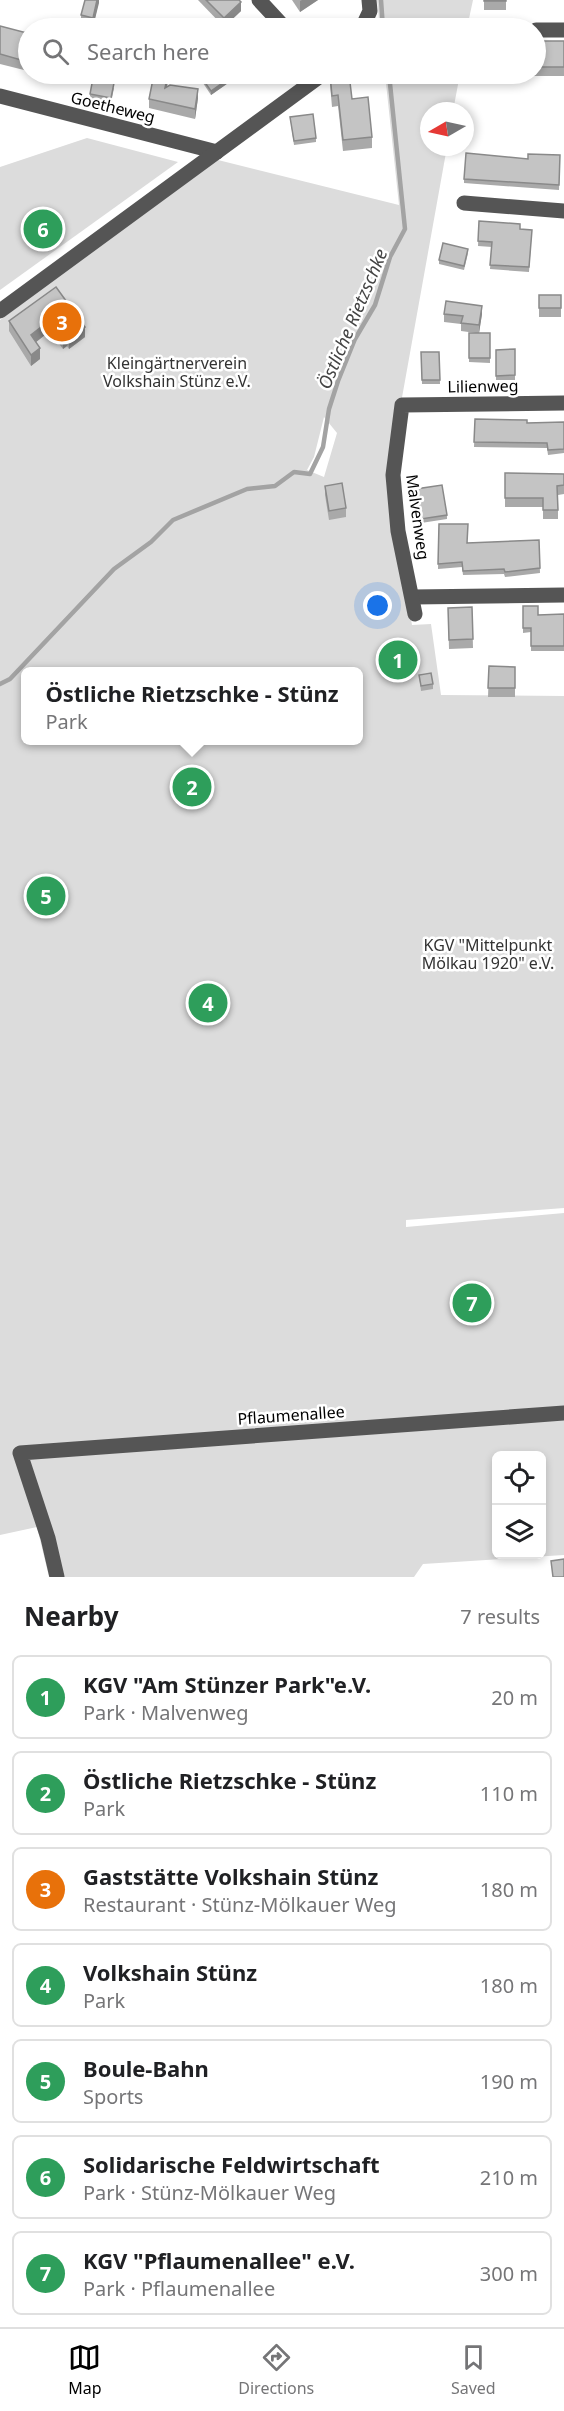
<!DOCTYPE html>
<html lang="en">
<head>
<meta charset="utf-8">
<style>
  body { margin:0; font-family:"Noto Sans",sans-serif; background:#f6f6f6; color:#202124 }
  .controls { position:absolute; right:18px; bottom:18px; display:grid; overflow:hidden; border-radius:9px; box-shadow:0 3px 9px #0003 }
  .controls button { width:54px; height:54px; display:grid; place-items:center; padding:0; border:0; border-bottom:2px solid #e0e0e0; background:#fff; color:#202124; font:30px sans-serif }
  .compass { position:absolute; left:420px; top:102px; width:54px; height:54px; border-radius:50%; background:#fff; box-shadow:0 3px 9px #0003; rotate:261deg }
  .you { position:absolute; left:378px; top:606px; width:21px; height:21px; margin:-15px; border:4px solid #fff; border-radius:50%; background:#1a73e8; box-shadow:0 0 0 9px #1a73e833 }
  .badge { display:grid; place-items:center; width:39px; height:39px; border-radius:50%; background:#000; color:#fff; font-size:20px; font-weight:700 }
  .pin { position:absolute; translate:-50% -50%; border:3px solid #fff; box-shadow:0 2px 6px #0006 }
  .popup { position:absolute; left:21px; top:667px; width:342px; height:78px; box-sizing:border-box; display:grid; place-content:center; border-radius:9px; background:#fff; filter:drop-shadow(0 2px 4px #0005); font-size:20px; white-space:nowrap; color:#757577 }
  .popup b { font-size:22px; color:#202124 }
  .popup::after { content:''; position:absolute; left:50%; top:100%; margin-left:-12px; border:12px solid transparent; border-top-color:#fff }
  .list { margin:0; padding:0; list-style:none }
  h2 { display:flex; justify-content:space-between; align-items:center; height:78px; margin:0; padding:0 24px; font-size:26px }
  h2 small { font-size:20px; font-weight:400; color:#757577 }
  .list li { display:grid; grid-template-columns:39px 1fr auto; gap:18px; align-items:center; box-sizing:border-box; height:84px; margin:0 12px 12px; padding:0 12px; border:2px solid #e0e0e0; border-radius:9px }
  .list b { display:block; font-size:22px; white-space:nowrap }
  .list p { margin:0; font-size:20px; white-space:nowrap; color:#757577 }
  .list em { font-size:20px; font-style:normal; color:#757577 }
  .icon { flex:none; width:33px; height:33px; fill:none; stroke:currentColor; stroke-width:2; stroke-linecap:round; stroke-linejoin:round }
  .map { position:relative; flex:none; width:564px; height:1577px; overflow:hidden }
  .search { position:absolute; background:#fff; box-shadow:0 3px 9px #0003; left:18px; right:18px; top:18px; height:66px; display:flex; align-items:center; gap:15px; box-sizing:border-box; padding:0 21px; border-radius:33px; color:#757577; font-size:22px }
  .sheet { height:750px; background:#fff }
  nav { display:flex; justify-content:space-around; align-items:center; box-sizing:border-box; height:84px; border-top:2px solid #e0e0e0; background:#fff; font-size:16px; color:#757577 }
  nav a { display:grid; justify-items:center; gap:3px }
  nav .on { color:#000 }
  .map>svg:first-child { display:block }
  .green { fill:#dcdcdc; fill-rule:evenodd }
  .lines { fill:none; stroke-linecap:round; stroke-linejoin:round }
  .stream { stroke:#a3a3a3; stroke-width:4.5 }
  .minor { stroke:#555; stroke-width:15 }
  .wall { fill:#a9a9a9 }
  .shaded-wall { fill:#898989 }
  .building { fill:#c4c4c4; stroke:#898989; stroke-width:1.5 }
  .labels { text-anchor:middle; stroke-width:5; stroke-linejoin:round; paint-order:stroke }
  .street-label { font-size:16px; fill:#000; stroke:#fff }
  .park-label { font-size:16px; fill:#333; stroke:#fff }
  .water-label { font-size:18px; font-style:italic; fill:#444; stroke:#fff }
</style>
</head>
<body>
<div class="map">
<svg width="564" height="1577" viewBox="0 0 564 1577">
  <rect width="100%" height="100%" fill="#fff"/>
  <g class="green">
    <polygon points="377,0 473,0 467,28 380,28"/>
    <path d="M385,74H460L453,111H429V147H447L387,481L412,625L431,624L441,695L564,696V1208L406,1220V1227L564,1213V1555L423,1564L414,1577H49L37,1527L0,1535V320L214,159L399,205ZM324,417L337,433L324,477L307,470L314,457ZM26,672H358V740H26ZM496,1456H542V1554H496Z"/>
    <polygon points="87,138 178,162 0,290 0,167"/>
  </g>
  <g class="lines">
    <g class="stream">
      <polyline points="381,0 383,28"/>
      <polyline points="0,684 10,679 114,569 151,542 173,520 247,489 275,486 294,472 310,474 323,447 329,409 338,381 355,339 375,305 390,257 405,229 389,74"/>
    </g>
    <g class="minor">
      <polyline points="259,0 285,28"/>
      <polyline points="362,28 370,11 369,0"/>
      <polyline points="536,30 564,30"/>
      <polyline points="0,96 217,152"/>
      <polyline points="464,203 564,211"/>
      <polyline points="0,311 323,74"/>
      <polyline points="413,597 564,595"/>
      <polyline points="415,614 398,531 393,475 402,405 564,403"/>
      <polyline points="57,1577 48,1538 20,1453 564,1413"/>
    </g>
  </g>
  <g class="wall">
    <polygon points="99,0 93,27 81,24 81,15"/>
    <polygon points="198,0 239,0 241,11 224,27"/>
    <polygon points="292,0 318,0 300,12"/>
    <rect x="484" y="0" width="22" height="10"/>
    <polygon points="0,26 28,43 28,71 0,64"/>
    <polygon points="536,41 564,41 564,76 516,76 516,74 536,74"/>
    <polygon points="35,74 60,74 58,82 35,77"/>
    <polygon points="154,74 169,74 167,87 198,98 195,119 149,108 149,99"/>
    <polygon points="197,74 241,74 211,95"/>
    <polygon points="330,74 352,99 372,137 372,148 343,151 338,106 332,107 330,84"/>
    <polygon points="114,88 111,103 90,98 90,94"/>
    <polygon points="290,117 316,138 316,142 294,145"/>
    <polygon points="560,155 559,190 464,183 464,179 528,159"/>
    <polygon points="479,221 520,229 532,230 529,272 490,269 492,247 478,246"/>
    <polygon points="468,253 464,270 439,264 439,260"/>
    <polygon points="56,287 85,337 69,349 67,346 63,349 50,331 36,342 40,359 31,366 9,331 9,321"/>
    <rect x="539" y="295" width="22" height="22"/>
    <polygon points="444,314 482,314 479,333 490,333 490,363 469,362 469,333 476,333 461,331 461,324 444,322"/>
    <polygon points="515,349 515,380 496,380 496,350"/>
    <polygon points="421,352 439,352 440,384 422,384"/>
    <polygon points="475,419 527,423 564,422 564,453 548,455 547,448 474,447"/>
    <polygon points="505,473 564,474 564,494 558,495 558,519 543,519 543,507 505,507"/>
    <polygon points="325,486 346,508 346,517 329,520 325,495"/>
    <polygon points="416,489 447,515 447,519 421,523"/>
    <polygon points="439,524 467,543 539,540 540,573 505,577 504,574 463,575 462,567 438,569"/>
    <polygon points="523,606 538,615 564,614 564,651 531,651 531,632 523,633"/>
    <polygon points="472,607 473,648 449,649 448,608"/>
    <polygon points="489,666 515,667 515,697 488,697"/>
    <polygon points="419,675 433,684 433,689 421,691"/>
  </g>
  <g class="shaded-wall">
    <polygon points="97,0 99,0 99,3 93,27 93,18"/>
    <polygon points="302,0 318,0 300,12 300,1"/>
    <polygon points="241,2 241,11 224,27 224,18"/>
    <polygon points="168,74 169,74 165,98 165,88"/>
    <polygon points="235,74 241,74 211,95 211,91"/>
    <polygon points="198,89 198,98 195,119 195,109"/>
    <polygon points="482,306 482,314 479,333 479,325"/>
    <polygon points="50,320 50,331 31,346 31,335"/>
    <polygon points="85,327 85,337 69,349 69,338"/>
    <polygon points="67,335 67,346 63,349 63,338"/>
    <polygon points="40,348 40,359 31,366 31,355"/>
  </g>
  <g class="building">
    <polygon points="85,0 97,0 93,18 81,15"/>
    <polygon points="206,0 239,0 241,2 224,18"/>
    <rect x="484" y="0" width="22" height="1"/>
    <polygon points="107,21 123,25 122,27 128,28 105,28"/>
    <polygon points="0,26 27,33 24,42 28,43 28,62 0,54"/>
    <rect x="536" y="41" width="28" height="26"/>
    <polygon points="154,74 168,74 165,88 170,85 198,89 195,109 149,99"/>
    <polygon points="199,74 235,74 211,91"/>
    <polygon points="330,74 349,74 352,99 368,97 372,137 343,140 338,95 332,96"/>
    <polygon points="93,78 114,83 111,98 90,94"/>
    <polygon points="313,114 316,138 294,141 290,117"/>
    <polygon points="466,153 528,159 528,154 560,155 559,185 464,179"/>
    <polygon points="479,221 520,224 520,229 532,230 529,267 490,265 492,242 478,241"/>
    <polygon points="443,243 468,249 464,266 439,260"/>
    <polygon points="56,287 85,327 69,338 67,335 63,338 50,320 31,335 40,348 31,355 9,321"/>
    <rect x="539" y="295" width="22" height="13"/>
    <polygon points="446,301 482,306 479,325 461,323 463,316 444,314"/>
    <rect x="469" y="333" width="21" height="25"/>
    <polygon points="515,349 515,375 496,376 496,350"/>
    <polygon points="421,352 439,352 440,380 422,380"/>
    <polygon points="475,419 527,420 527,423 564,422 564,449 548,450 547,443 474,442"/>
    <polygon points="505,473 564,474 564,485 557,486 558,510 543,510 543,498 505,498"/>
    <polygon points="342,483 346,508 329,511 325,486"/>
    <polygon points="442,485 447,515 421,519 416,489"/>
    <polygon points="439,524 468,524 467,543 539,540 540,568 505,572 504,569 463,571 462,562 438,564"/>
    <polygon points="523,606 538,606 538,615 564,614 564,646 531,646 531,628 523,628"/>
    <polygon points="472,607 473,639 449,640 448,608"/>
    <polygon points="489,666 515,667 515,688 488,688"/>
    <polygon points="431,673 433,684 421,686 419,675"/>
    <polygon points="564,1559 564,1577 553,1577 551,1561"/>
  </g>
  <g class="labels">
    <g class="street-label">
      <text transform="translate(113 107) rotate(14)" y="6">Goetheweg</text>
      <text transform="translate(483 386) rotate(-1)" y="6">Lilienweg</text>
      <text transform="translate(418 517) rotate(82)" y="6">Malvenweg</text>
      <text transform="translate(291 1415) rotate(-4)" y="6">Pflaumenallee</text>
    </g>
    <g class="park-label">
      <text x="177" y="369">Kleingärtnerverein<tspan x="177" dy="18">Volkshain Stünz e.V.</tspan></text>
      <text x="488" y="951">KGV "Mittelpunkt<tspan x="488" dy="18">Mölkau 1920" e.V.</tspan></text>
    </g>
    <g class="water-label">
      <text transform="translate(353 319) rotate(-67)" y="6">Östliche Rietzschke</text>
    </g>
  </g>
</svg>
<div class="controls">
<button><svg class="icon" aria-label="locate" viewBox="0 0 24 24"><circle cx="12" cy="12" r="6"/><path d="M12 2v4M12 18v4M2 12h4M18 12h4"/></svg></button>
<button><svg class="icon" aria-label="layers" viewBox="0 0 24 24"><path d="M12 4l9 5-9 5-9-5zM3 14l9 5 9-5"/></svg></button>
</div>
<svg class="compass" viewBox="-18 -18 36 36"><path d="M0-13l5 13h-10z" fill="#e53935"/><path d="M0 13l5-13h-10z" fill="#757577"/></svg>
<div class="you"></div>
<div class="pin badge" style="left:398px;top:660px;background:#2e9e5b">1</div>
<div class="pin badge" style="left:192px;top:787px;background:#2e9e5b">2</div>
<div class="popup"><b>Östliche Rietzschke - Stünz</b>Park</div>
<div class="pin badge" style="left:62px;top:322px;background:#e8710a">3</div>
<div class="pin badge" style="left:208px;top:1003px;background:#2e9e5b">4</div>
<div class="pin badge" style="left:46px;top:896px;background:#2e9e5b">5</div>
<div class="pin badge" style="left:43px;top:229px;background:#2e9e5b">6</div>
<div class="pin badge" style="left:472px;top:1303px;background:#2e9e5b">7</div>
<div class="search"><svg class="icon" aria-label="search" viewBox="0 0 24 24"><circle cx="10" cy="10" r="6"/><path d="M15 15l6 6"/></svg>Search here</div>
</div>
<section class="sheet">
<h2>Nearby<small>7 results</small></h2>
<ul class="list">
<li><span class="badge" style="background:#2e9e5b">1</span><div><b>KGV &quot;Am Stünzer Park&quot;e.V.</b><p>Park · Malvenweg</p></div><em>20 m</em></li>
<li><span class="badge" style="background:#2e9e5b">2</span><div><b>Östliche Rietzschke - Stünz</b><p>Park</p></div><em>110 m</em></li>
<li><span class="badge" style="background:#e8710a">3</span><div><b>Gaststätte Volkshain Stünz</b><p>Restaurant · Stünz-Mölkauer Weg</p></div><em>180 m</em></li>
<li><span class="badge" style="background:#2e9e5b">4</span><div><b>Volkshain Stünz</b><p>Park</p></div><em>180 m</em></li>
<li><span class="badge" style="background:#2e9e5b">5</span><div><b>Boule-Bahn</b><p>Sports</p></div><em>190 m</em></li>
<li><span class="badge" style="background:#2e9e5b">6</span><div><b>Solidarische Feldwirtschaft</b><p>Park · Stünz-Mölkauer Weg</p></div><em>210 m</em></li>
<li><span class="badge" style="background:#2e9e5b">7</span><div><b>KGV &quot;Pflaumenallee&quot; e.V.</b><p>Park · Pflaumenallee</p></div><em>300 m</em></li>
</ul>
</section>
<nav>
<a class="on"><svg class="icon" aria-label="map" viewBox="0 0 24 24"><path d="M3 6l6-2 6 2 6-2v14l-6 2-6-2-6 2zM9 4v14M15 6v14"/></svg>Map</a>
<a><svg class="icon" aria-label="directions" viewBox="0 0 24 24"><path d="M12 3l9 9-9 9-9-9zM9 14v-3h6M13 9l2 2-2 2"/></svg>Directions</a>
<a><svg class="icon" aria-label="saved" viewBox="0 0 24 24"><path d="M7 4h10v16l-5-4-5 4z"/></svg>Saved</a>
</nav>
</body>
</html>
